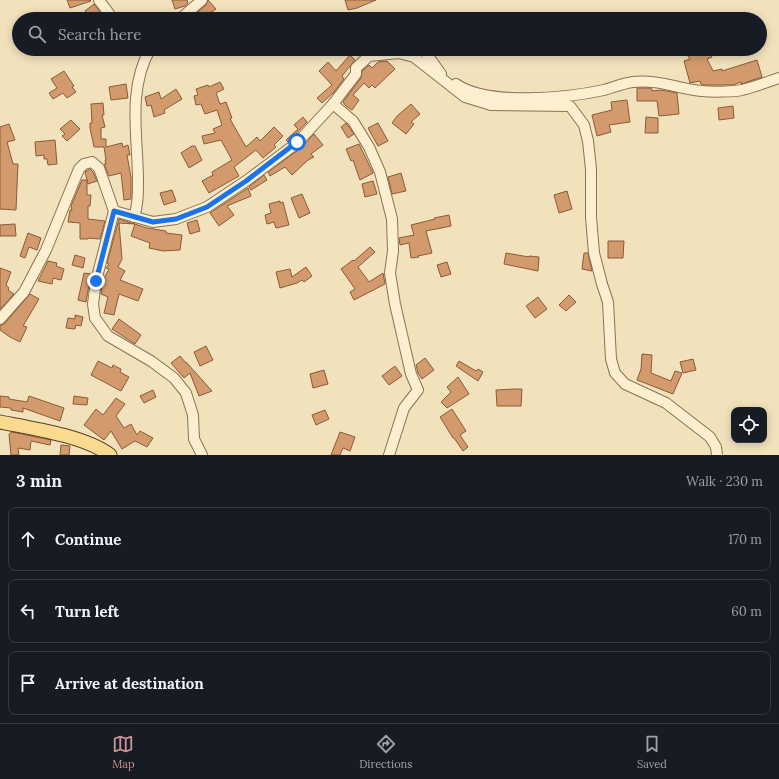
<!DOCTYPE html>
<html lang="en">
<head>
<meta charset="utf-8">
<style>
  body { margin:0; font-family:Lora,serif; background:#20242c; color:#f1f3f6 }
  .controls { position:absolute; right:12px; bottom:12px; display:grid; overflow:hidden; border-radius:8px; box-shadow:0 2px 10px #0003 }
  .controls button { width:36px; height:36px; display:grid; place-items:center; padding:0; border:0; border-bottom:1px solid #363941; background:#171b24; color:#f1f3f6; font:20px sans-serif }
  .stop { position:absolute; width:12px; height:12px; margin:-9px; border:3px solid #1a73e8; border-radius:50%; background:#fff }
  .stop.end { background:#1a73e8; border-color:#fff; box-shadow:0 1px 4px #0008 }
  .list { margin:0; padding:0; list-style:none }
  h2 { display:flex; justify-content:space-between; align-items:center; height:52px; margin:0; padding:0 16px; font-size:17px }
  h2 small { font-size:13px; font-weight:400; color:#9ea1a6 }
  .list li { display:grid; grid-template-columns:26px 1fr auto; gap:12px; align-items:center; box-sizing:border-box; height:64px; margin:0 8px 8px; padding:0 8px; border:1px solid #363941; border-radius:8px }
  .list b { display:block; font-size:15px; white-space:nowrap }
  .list em { font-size:13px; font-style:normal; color:#9ea1a6 }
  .icon { flex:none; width:22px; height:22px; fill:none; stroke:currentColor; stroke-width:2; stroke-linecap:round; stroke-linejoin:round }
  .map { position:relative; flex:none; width:779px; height:455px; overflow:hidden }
  .search { position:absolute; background:#171b24; box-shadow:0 2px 10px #0003; left:12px; right:12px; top:12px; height:44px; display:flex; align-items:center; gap:10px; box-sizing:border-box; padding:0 14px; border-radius:22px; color:#9ea1a6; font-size:15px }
  .sheet { height:268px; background:#171b24 }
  nav { display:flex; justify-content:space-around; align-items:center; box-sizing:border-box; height:56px; border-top:1px solid #363941; background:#171b24; font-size:11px; color:#9ea1a6 }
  nav a { display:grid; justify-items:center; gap:2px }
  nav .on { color:#cc9495 }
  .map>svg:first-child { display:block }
  .building { fill:#d39a6e; stroke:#8b5a38 }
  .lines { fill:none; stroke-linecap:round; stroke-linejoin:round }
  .minor-casing { stroke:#8a7254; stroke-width:12 }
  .major-casing { stroke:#573f29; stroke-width:15 }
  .minor { stroke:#fcefcf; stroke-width:10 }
  .major { stroke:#f9da8f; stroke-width:13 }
  .route { stroke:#1a73e8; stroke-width:5 }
</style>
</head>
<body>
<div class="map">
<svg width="779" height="455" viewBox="0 0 779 455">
  <rect width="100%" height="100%" fill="#f1e2bc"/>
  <g class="building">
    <polygon points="67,0 90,0 91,1 70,8"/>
    <polygon points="172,0 187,0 188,3 185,6 175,9"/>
    <polygon points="208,0 216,9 209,14 207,12 200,19 190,19 206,5"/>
    <polygon points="345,0 376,0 357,8 348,10"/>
    <polygon points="94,4 101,13 94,19 91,19 85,11"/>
    <polygon points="683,49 708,49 712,57 707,59 713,71 722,69 722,71 757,60 762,77 741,84 741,82 733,85 703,85 701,84 700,81 690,83 684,61 690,59"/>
    <polygon points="350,55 355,60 342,76 344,79 334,92 322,103 317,98 332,85 319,71 328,62 336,71"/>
    <polygon points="387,61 395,69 375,88 372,85 369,88 364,83 353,95 359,100 352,110 346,106 343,102 361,78 362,71 369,65 372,68 378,62"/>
    <polygon points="64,71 74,86 72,87 76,92 67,98 63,93 53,99 49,93 57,88 51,79"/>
    <polygon points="220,82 224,89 216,93 220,104 226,102 232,118 230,119 246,147 257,137 260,141 274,127 283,136 274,145 276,147 263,158 256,150 234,167 239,176 209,193 202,181 211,176 213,176 212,172 232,160 221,140 204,144 202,136 215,133 213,129 222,125 217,110 205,114 201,104 196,105 194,96 198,95 196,89 208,85 209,87"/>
    <polygon points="126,84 128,98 111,100 109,87"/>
    <polygon points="637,88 650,88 652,89 652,91 661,90 677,93 679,114 659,116 657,101 637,101"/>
    <polygon points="176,89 182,99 164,110 165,113 154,117 151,105 147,106 145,97 159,92 161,99"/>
    <polygon points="627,100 630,122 609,125 611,132 597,136 592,115 612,110 611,102"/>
    <polygon points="103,103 104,115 102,115 105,127 101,128 101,139 106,139 106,147 122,143 123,147 128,145 130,155 127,155 131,177 131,199 124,200 121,173 109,176 104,164 106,164 105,160 106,160 104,147 94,147 90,128 90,123 92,123 91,104"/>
    <polygon points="411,104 420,114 411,122 414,124 406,134 392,123 397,116"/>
    <polygon points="733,106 734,118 719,120 718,108"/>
    <polygon points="303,117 307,122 306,123 288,142 286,140 298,129 294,125"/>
    <polygon points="646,117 658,118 658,133 645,133"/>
    <polygon points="71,120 80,129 67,141 62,136 65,134 60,129"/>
    <polygon points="346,123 354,134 348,138 341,127"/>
    <polygon points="378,123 388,141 378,146 368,128"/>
    <polygon points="9,124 15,140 7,142 13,164 18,164 16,210 0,209 0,127"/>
    <polygon points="314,134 323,145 311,154 314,157 308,160 292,175 285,167 270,176 268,172 301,148"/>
    <polygon points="55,140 57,164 48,165 47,159 44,159 44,155 36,156 35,142"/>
    <polygon points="359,144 373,173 360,180 353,160 351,161 346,149"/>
    <polygon points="192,146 195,146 202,160 189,168 181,153"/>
    <polygon points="90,169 93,172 97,181 88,184 85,172"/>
    <polygon points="401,173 406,191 392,194 388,177"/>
    <polygon points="264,175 267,180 251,190 249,187"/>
    <polygon points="82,180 87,180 87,195 91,195 90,206 88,206 88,219 105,221 100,239 88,238 88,239 80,239 80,223 68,222 70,210 72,211 71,206"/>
    <polygon points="373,181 377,194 365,197 362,184"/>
    <polygon points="248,188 251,196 227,206 234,215 219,226 210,213"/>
    <polygon points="172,190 176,201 164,205 160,193"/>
    <polygon points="567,191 572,209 559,213 554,195"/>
    <polygon points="302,194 310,213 299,218 291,198"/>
    <polygon points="280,201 280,203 283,202 289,225 276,228 274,222 267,224 265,215 271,213 269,204"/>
    <polygon points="449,215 451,226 426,231 432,253 418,256 419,257 411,258 409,243 400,245 399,238 414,235 411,225 435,219 434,218"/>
    <polygon points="119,219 147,228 166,231 166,233 182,235 180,250 163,251 149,248 150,243 131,236 135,224 119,223 122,259 118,267 125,271 120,280 143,289 138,301 119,294 114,315 104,313 108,297 101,294 102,282 109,269 106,268 109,264 107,263"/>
    <polygon points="197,220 200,231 190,234 187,223"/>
    <polygon points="15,224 16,236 0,236 0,225"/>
    <polygon points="28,233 41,238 37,250 29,247 25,258 20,256"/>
    <polygon points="608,241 624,241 623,258 608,258"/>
    <polygon points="370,247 375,252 358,267 369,282 383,273 385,284 354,300 350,292 355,289 341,269 353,260 354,261"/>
    <polygon points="506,253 529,257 529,256 539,257 538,271 504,264"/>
    <polygon points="584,253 588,253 592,271 582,269"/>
    <polygon points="75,255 85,258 83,268 72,265"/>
    <polygon points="48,261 57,263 56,266 64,269 61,280 53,278 52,284 38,281"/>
    <polygon points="447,262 451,274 441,277 437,265"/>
    <polygon points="306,267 312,276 304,282 302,280 297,283 280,288 276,272 290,269 292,277"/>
    <polygon points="0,268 11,272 6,285 9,288 8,290 14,294 0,309"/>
    <polygon points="84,273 91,274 86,302 78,300"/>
    <polygon points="30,294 39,299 23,326 27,327 20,342 10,337 0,330 0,326 5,323"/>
    <polygon points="569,295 576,302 566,311 559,305"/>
    <polygon points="538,297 547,309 535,318 526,306"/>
    <polygon points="75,315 83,317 81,326 76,325 75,329 66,328 68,318 75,319"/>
    <polygon points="119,319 141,335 135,344 112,329"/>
    <polygon points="206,346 213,360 200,366 194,352"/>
    <polygon points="642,354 652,355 651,373 671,381 675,371 682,373 673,394 637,380 641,369"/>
    <polygon points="180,356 186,363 186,362 212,391 199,396 190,373 184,378 171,363"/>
    <polygon points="425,358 434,370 422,379 418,373 416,365"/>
    <polygon points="693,359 696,370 683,373 680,362"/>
    <polygon points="98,361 112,368 113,365 121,369 120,372 129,377 121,391 91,375"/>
    <polygon points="459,361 476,371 478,369 483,372 478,381 456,366"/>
    <polygon points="395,366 402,376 389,385 382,376"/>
    <polygon points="324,370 328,384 313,388 310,374"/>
    <polygon points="458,377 469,394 447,408 441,402 451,392 447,387"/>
    <polygon points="514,389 522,389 521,406 497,406 496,390"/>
    <polygon points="153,390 156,397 144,403 140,396"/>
    <polygon points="0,396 9,397 9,399 27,402 29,396 64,408 60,421 23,408 23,412 11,410 11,408 0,407"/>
    <polygon points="74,396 88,398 87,405 73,404"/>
    <polygon points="116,398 125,404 116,416 124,428 131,424 137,435 140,431 153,438 147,447 135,441 122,449 111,431 104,440 84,425 96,409 103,415"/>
    <polygon points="452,409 466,431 460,435 468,447 463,451 454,438 453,438 440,417"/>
    <polygon points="325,410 329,419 316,425 312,415"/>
    <polygon points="12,432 51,440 50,445 31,441 30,450 18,448 19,455 11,455 9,434"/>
    <polygon points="340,432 355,437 350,451 343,448 340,455 331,455"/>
    <polygon points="61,445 70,446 69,455 60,455"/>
  </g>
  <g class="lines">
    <g class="minor-casing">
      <g id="minor">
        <polyline points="99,0 113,19"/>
        <polyline points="180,19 202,0"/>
        <polyline points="423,49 441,74"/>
        <path d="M456,84C488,106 567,98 604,90C614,87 624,83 633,82C657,79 680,89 702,91C711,92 733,92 742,90C754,87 767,82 779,78"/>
        <polyline points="333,104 353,121 369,147 380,172 392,219 393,251 390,273 395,304 411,374 418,390 404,408 389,455"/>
        <polyline points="114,211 96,281 93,304 95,318 108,336 151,361 174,378 186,393 193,415 194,439 202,455"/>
        <path d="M134,217C138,205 138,194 138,181C138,136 127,91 150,49"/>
        <polyline points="0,319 24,292 46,250 79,169 84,164 92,162 99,168 114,211 153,222 176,219 207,207 246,181 297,143 333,104 356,74 356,68 369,56 399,53 414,57 465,97 491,105 570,106 584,125 588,141 591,169 591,217 594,253 602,284 608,302 611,359 615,373 625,384 666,403 710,437 716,447 717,455"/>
      </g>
    </g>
    <g class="major-casing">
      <path id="major" d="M0,422C31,428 85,436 110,455"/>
    </g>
    <use href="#minor" class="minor"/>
    <use href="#major" class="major"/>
  </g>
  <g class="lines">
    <polyline class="route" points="96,281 114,211 153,222 176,219 207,207 246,181 297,142"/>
  </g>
</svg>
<div class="controls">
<button><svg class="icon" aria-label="locate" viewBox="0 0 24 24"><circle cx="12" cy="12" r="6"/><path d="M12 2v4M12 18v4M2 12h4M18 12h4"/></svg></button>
</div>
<div class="stop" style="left:297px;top:142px"></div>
<div class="stop end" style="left:96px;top:281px"></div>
<div class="search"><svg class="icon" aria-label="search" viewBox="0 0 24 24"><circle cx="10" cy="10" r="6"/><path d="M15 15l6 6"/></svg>Search here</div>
</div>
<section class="sheet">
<h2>3 min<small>Walk · 230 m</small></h2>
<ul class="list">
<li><svg class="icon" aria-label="ahead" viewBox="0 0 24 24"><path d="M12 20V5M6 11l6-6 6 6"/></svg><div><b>Continue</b></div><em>170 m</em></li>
<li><svg class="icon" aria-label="left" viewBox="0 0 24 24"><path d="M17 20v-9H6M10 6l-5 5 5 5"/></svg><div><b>Turn left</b></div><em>60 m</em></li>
<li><svg class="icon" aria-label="arrive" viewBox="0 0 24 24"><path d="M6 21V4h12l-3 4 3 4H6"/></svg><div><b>Arrive at destination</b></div></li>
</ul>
</section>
<nav>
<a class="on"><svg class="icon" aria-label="map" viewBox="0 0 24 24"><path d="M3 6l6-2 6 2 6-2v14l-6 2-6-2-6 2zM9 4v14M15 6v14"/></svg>Map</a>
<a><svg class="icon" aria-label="directions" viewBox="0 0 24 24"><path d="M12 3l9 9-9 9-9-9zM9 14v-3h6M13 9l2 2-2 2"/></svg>Directions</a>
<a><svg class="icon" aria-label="saved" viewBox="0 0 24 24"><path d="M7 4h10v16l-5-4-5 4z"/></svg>Saved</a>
</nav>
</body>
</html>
